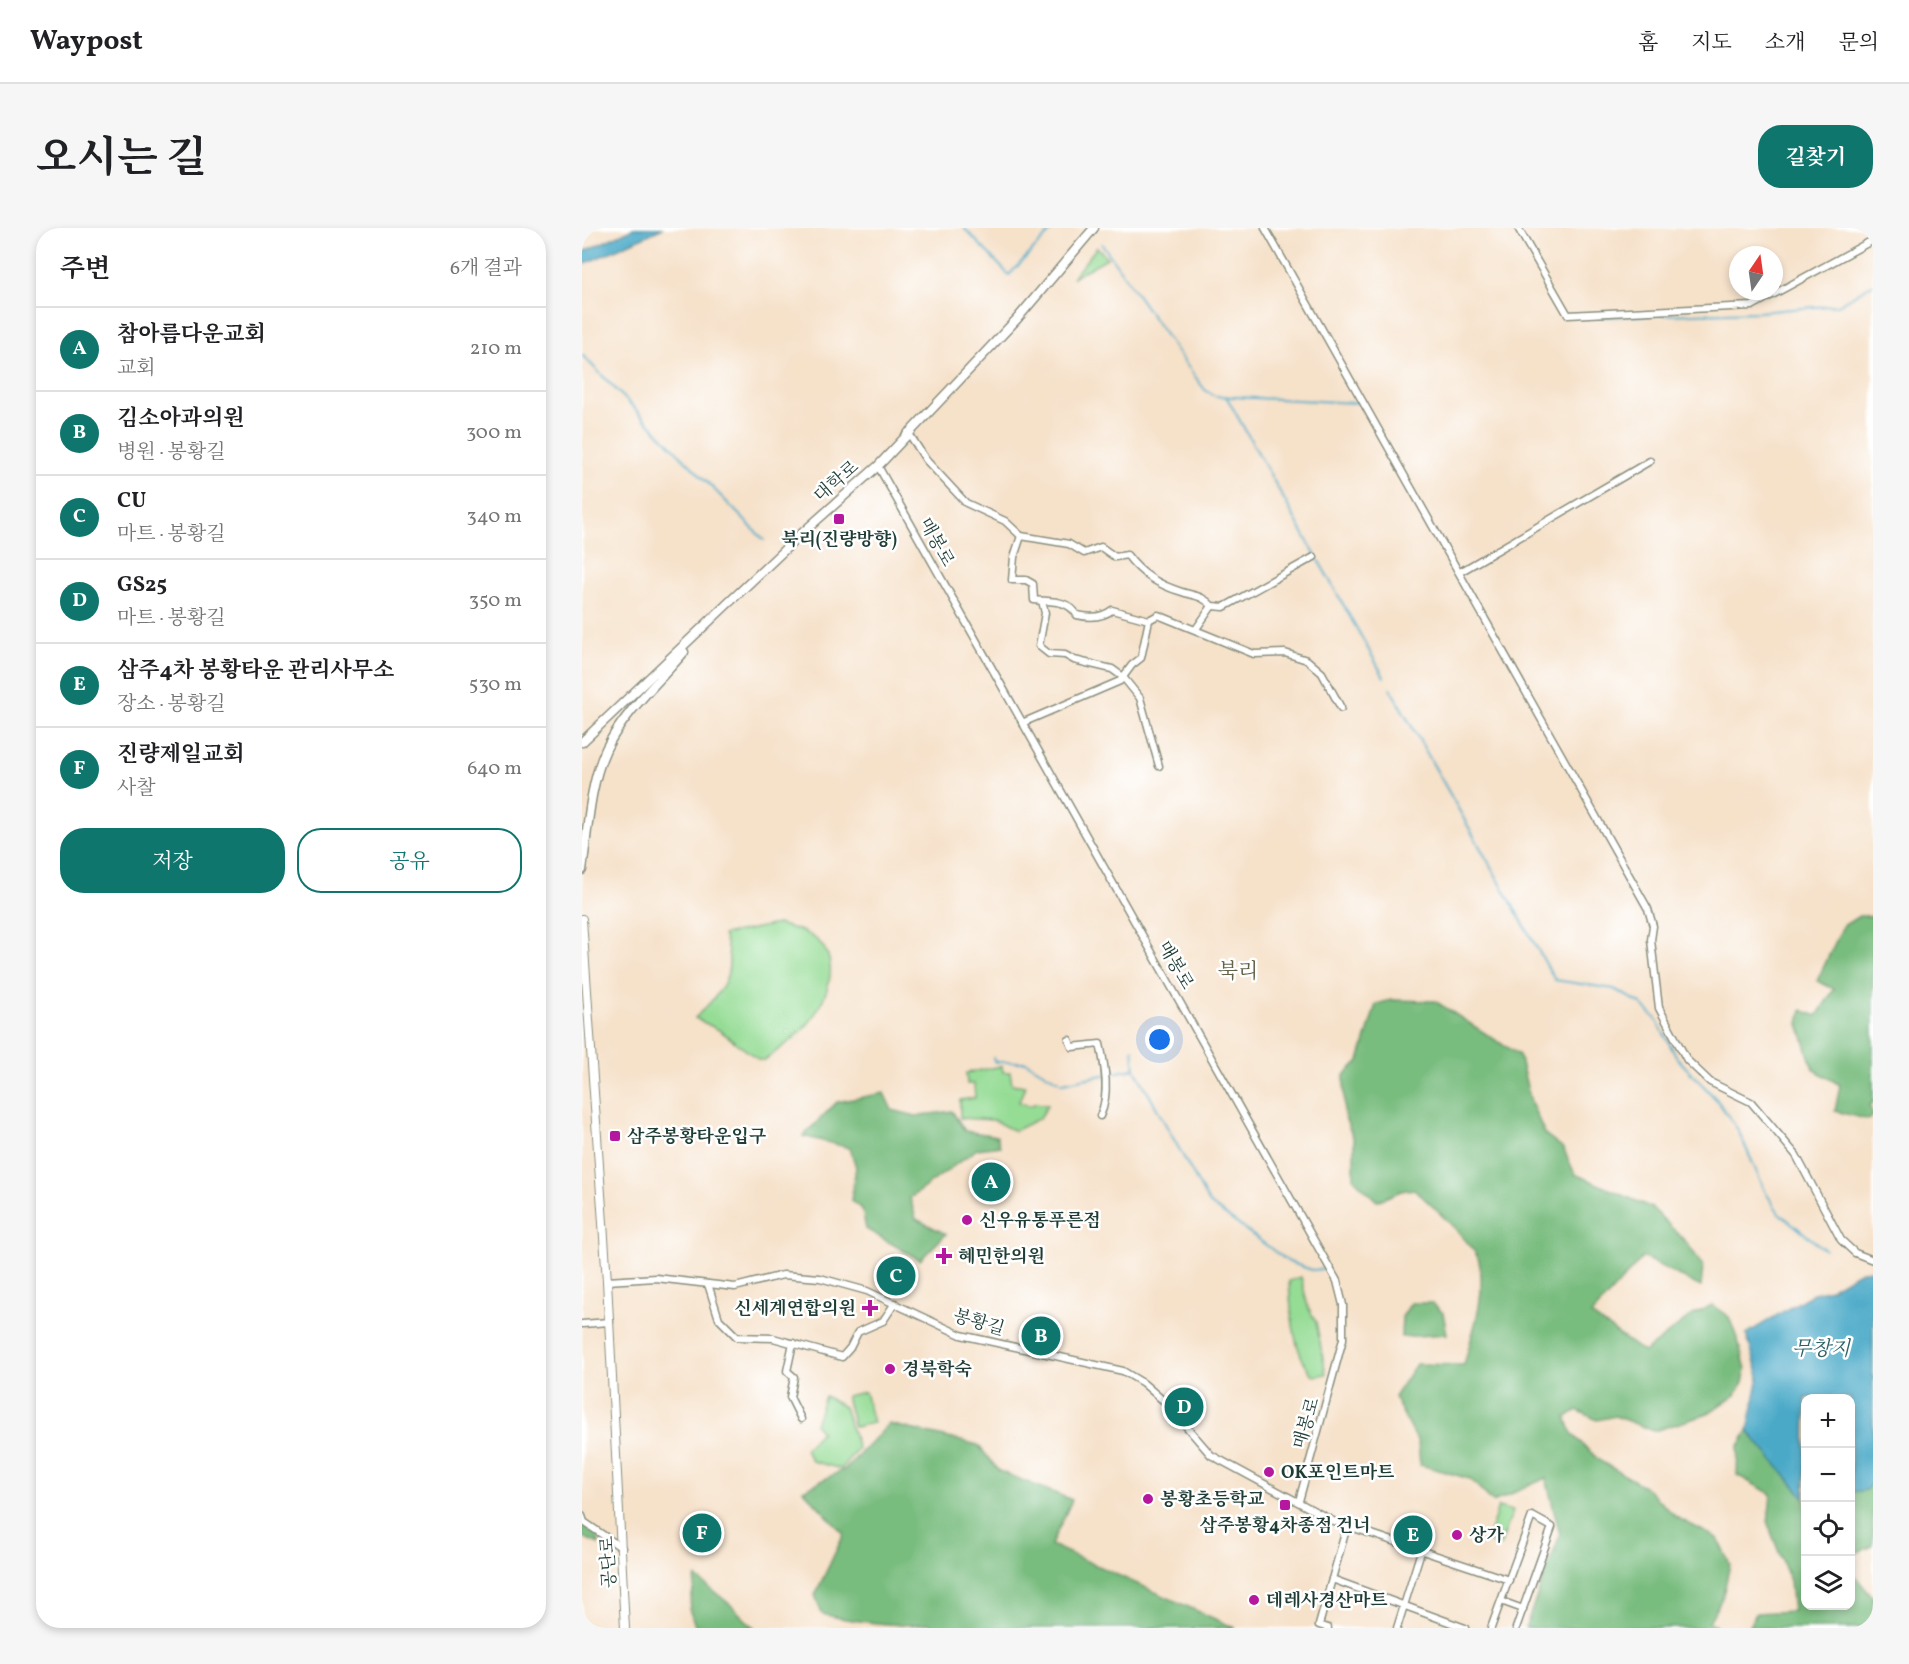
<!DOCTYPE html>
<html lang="ko">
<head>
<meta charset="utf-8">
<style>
  body { margin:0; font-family:Vollkorn,"Noto Serif KR",serif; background:#f6f6f6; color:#202124 }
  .controls { position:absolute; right:18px; bottom:18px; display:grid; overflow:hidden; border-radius:12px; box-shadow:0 3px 9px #0003 }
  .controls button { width:54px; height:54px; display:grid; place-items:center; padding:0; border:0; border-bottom:2px solid #e0e0e0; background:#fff; color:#202124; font:30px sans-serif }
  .compass { position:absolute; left:1147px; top:18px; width:54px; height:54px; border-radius:50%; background:#fff; box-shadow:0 3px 9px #0003; rotate:13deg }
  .you { position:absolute; left:578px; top:812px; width:21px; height:21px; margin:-15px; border:4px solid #fff; border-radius:50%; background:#1a73e8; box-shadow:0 0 0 9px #1a73e833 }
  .badge { display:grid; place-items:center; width:39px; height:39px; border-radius:50%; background:#0f766e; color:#fff; font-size:20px; font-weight:700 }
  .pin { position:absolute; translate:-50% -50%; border:3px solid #fff; box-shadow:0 2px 6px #0006 }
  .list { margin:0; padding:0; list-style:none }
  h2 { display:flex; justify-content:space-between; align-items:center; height:78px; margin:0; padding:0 24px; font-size:26px }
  h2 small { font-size:20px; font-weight:400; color:#757577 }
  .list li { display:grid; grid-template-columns:39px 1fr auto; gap:18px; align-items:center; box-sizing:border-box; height:84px; padding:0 24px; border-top:2px solid #e0e0e0 }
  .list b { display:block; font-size:22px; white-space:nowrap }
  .list p { margin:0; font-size:20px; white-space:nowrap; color:#757577 }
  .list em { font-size:20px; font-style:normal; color:#757577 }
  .actions { display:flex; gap:12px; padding:18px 24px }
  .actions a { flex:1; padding:14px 0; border:2px solid #0f766e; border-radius:24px; text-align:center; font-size:21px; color:#0f766e }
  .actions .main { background:#0f766e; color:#fff }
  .icon { flex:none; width:33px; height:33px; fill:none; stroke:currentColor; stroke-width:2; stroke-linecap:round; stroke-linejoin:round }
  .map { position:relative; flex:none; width:1291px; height:1400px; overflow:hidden; border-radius:24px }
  header { display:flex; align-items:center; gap:36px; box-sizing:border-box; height:84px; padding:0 30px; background:#fff; border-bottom:2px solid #e0e0e0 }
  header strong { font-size:28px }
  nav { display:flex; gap:33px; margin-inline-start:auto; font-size:21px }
  .intro { display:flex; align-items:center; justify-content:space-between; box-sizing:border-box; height:144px; padding:0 36px }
  h1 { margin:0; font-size:42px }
  .button { padding:15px 27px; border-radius:24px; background:#0f766e; color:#fff; font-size:21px; font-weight:700 }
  main { display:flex; gap:36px; padding:0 36px }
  aside { flex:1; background:#fff; border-radius:24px; box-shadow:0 3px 9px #0003 }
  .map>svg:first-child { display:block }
  .green { fill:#95dc95; stroke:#5a8c64; stroke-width:1.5 }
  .forest { fill:#78bc7e; stroke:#4c7c59; stroke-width:1.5 }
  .water { fill:#48a9c7; stroke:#34737e; stroke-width:1.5 }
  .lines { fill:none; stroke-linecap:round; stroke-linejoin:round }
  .stream { stroke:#48a9c7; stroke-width:2 }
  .minor-casing { stroke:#8a8f7e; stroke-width:9 }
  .tertiary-casing { stroke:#8a8f7e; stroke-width:10 }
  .secondary-casing { stroke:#8a8f7e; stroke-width:11 }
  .minor { stroke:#fff; stroke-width:6 }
  .tertiary { stroke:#fff; stroke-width:8 }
  .secondary { stroke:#fff; stroke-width:8 }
  .poi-dot { fill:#b5179e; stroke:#fff; stroke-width:2 }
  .labels { text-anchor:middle; stroke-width:5; stroke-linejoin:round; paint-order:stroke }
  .street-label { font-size:18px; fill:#1f3d34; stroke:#fff }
  .poi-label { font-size:18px; font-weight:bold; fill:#1f3d34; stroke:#fff; text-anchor:start }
  .water-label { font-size:20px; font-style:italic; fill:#2d6367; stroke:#fff }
  .quarter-label { font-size:21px; fill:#636348; stroke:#fff }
</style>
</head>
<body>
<header>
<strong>Waypost</strong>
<nav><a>홈</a><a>지도</a><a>소개</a><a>문의</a></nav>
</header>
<div class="intro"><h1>오시는 길</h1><a class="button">길찾기</a></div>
<main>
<aside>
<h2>주변<small>6개 결과</small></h2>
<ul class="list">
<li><span class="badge">A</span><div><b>참아름다운교회</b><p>교회</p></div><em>210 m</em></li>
<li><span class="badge">B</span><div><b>김소아과의원</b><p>병원 · 봉황길</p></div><em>300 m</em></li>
<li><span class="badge">C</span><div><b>CU</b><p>마트 · 봉황길</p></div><em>340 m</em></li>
<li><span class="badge">D</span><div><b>GS25</b><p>마트 · 봉황길</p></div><em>350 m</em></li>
<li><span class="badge">E</span><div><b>삼주4차 봉황타운 관리사무소</b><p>장소 · 봉황길</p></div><em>530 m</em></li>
<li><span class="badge">F</span><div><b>진량제일교회</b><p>사찰</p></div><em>640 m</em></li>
</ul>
<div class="actions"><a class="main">저장</a><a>공유</a></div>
</aside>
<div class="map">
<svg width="1291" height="1400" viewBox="0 0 1291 1400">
  <rect width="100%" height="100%" fill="#fff"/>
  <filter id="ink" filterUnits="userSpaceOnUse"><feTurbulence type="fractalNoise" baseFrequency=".0167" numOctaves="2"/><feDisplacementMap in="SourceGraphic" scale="12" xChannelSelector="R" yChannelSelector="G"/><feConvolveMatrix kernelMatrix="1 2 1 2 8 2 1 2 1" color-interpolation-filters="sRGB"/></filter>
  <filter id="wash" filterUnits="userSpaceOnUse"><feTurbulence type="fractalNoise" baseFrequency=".008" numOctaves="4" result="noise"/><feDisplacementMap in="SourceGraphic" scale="24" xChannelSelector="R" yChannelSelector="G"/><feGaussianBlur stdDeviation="1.35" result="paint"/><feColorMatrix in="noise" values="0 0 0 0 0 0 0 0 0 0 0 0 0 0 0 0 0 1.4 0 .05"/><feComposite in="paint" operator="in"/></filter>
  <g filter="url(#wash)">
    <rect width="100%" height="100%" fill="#f6e1c9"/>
    <g class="green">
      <polygon points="515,19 525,30 490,50"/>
      <path d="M195,696C210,700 227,703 238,715C259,737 244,771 229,792C218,808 198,820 183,832H177L137,802L113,790C140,763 157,746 141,707Z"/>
      <polygon points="420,838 421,844 428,844 430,856 443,858 437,874 448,878 454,875 466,877 458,890 432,903 411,892 378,890 378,872 393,870 392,856 385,856 384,845"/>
      <path d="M719,1049L726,1079L734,1094L744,1146L732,1148C710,1126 709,1082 707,1053Z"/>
      <polygon points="283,1164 291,1195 272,1199 264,1168"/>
      <polygon points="243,1168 262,1179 276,1220 259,1241 230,1233 223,1221 239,1204 233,1196"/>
      <polygon points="916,1279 931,1283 918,1318 905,1313"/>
    </g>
    <g class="forest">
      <polygon points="1277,688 1291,688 1291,875 1287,877 1291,887 1287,892 1253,883 1258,857 1231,841 1217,796 1220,782 1235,788 1252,761 1235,753 1261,698"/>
      <path d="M809,772L853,773L937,827L949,874L963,906L981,920L993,946L1070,980L1105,1015L1121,1038L1119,1059L1061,1029L1009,1087L1062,1124L1112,1086L1130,1077L1147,1089L1156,1113L1164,1141L1161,1154L1154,1167L1123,1187L1072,1203L1033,1188L1015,1192L995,1182L984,1189L990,1206L1018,1233L1062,1258L1094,1289L1135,1310L1148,1336L1141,1368L1127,1394L1137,1400H943L978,1307L964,1250L911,1274L888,1251L838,1237L836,1214L812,1169L834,1136L882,1137C890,1105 905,1067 897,1033C893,1016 846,974 832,961L819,963L795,973L772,951V912L762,887V847L777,833L794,776Z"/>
      <polygon points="302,865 310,882 334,888 370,883 383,903 415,908 418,918 395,921 328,970 334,991 364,1006 338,1032 284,1001 280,981 269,973 274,939 268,920 221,908 255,874"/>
      <polygon points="829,1075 850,1075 861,1085 865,1106 819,1109 820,1089"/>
      <path d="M307,1196L396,1217L417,1243L490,1272L469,1317L653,1400H352L347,1395C322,1400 267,1393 240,1386L233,1367L262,1306L221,1262L263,1241Z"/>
      <polygon points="1166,1203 1223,1270 1224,1378 1268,1378 1269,1343 1291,1370 1291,1400 1166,1400 1174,1385 1211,1383 1208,1353 1186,1296 1189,1266 1155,1247 1156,1219"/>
      <polygon points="1291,1253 1291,1318 1269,1327 1268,1264 1284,1262"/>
      <polygon points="0,1294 16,1306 17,1316 0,1309"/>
      <polygon points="114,1349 149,1377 172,1400 114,1400 107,1381"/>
    </g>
    <g class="water">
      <polygon points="52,0 81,0 0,37 0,24"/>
      <polygon points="1291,1042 1291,1253 1284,1262 1269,1264 1268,1170 1224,1170 1223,1270 1166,1203 1177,1148 1164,1106 1232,1065 1248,1061 1279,1043"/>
    </g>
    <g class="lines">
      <g class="stream">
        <polyline points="382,0 427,47 472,0"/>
        <polyline points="520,16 593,121 623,162 633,168 775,175"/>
        <polyline points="1012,89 1177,84 1256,77 1291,56"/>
        <polyline points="0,127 182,312"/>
        <polyline points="644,168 802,449"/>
        <polyline points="808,460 973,752 1032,761 1058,775 1074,791 1095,830 1135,872 1156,902 1184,965 1197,985 1243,1022"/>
        <polyline points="551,821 553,841 627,975 707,1034 730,1042 742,1041"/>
        <polyline points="411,830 413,834 444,834 480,855 552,841"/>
      </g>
    </g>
  </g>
  <g filter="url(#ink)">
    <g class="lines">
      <g class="minor-casing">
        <g id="minor">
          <polyline points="683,0 1066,681 1071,698 1069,712 1077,780 1105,832 1128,854 1169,874 1214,927 1259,1012 1273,1025 1291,1032"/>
          <polyline points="936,0 986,87 1170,78 1291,12"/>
          <path d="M326,204L344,232L384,275L423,293L439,308L487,316L502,325L519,319L533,329L545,327C560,347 577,357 600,364C612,368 622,368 630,378L642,379L732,329"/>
          <polyline points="296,238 755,1053 761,1077 761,1111 717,1273"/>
          <path d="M439,308L432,329L430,352H444L451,356L452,372C468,374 486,371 495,387C508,390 520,390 530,382L567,392L576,387L672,426L703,425L725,432L740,445L759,480"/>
          <polyline points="878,344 1068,233"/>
          <polyline points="460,373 463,385 457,418 467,426 483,427 492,432 530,441 541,449 558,470 577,538"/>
          <polyline points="614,401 630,378"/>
          <polyline points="440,495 538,453 550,437 559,430 567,392"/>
          <path d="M487,812L490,819L518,816C523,838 528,867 518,888"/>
          <polyline points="25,1053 74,1050 153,1059 201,1047 238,1050 285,1063 379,1107 541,1143 561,1155 584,1175 629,1227 751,1293 927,1352"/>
          <polyline points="126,1056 137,1091 155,1109 191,1110 260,1129 268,1120 276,1104 301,1093 313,1075"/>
          <polyline points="0,1096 28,1094"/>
          <polyline points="211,1115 205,1143 212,1149 208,1169 219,1191"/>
          <polyline points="0,1288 2,1294 40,1320"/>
          <polyline points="750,1351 883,1400"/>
          <polyline points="919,1373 941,1381"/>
          <polyline points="746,1400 737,1397 765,1298"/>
          <polyline points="815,1400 839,1323"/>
          <polyline points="909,1400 950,1288 970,1299 934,1400"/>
        </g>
      </g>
      <g class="tertiary-casing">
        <polyline id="tertiary" points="0,691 25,1053 43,1400"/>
      </g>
      <g class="secondary-casing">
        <g id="secondary">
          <polyline points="0,514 218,307 296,238 435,91 512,0"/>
          <path d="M0,642C6,602 7,558 24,521C42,484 76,455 102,424"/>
        </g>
      </g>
      <use href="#minor" class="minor"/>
      <use href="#tertiary" class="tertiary"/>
      <use href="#secondary" class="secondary"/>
    </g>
  </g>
  <g class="poi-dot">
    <rect x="251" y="285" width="12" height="12" rx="3"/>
    <rect x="27" y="902" width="12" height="12" rx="3"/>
    <circle cx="385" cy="992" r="6"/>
    <path d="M359 1019h6v6h6v6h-6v6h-6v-6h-6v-6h6z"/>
    <path d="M285 1071h6v6h6v6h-6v6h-6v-6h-6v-6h6z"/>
    <circle cx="308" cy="1141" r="6"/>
    <circle cx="687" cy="1244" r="6"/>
    <circle cx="566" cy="1271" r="6"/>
    <rect x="697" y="1271" width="12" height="12" rx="3"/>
    <circle cx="875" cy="1307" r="6"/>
    <circle cx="672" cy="1372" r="6"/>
  </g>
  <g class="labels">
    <g class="street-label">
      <text transform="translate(254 253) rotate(-41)" y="6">대학로</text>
      <text transform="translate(355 314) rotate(61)" y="6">매봉로</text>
      <text transform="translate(594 737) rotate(60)" y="6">매봉로</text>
      <text transform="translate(397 1094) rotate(16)" y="6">봉황길</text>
      <text transform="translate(724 1195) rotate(-74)" y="6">매봉로</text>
      <text transform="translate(26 1334) rotate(-93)" y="6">공단로</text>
    </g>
    <g class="poi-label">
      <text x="257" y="317" text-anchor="middle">북리(진량방향)</text>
      <text x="45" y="914">삼주봉황타운입구</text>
      <text x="397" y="998">신우유통푸른점</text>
      <text x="376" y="1034">혜민한의원</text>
      <text x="274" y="1086" text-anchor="end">신세계연합의원</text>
      <text x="320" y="1147">경북학숙</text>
      <text x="699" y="1250">OK포인트마트</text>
      <text x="578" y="1277">봉황초등학교</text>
      <text x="703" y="1303" text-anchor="middle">삼주봉황4차종점 건너</text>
      <text x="887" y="1313">상가</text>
      <text x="684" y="1378">데레사경산마트</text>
    </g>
    <g class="water-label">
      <text x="1239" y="1127">무창지</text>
    </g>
    <g class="quarter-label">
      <text x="656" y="750">북리</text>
    </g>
  </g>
</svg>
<div class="controls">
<button>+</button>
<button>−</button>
<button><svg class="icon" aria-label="locate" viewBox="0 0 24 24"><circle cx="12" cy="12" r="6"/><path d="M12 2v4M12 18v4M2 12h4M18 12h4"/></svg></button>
<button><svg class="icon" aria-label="layers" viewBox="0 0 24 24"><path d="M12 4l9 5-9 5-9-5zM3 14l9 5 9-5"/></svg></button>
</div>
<svg class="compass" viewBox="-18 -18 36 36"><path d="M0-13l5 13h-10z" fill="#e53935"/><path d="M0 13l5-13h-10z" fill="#757577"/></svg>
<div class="you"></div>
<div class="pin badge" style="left:409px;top:954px">A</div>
<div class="pin badge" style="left:459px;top:1108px">B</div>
<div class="pin badge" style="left:314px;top:1048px">C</div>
<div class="pin badge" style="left:602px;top:1179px">D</div>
<div class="pin badge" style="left:831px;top:1307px">E</div>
<div class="pin badge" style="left:120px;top:1305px">F</div>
</div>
</main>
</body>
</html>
